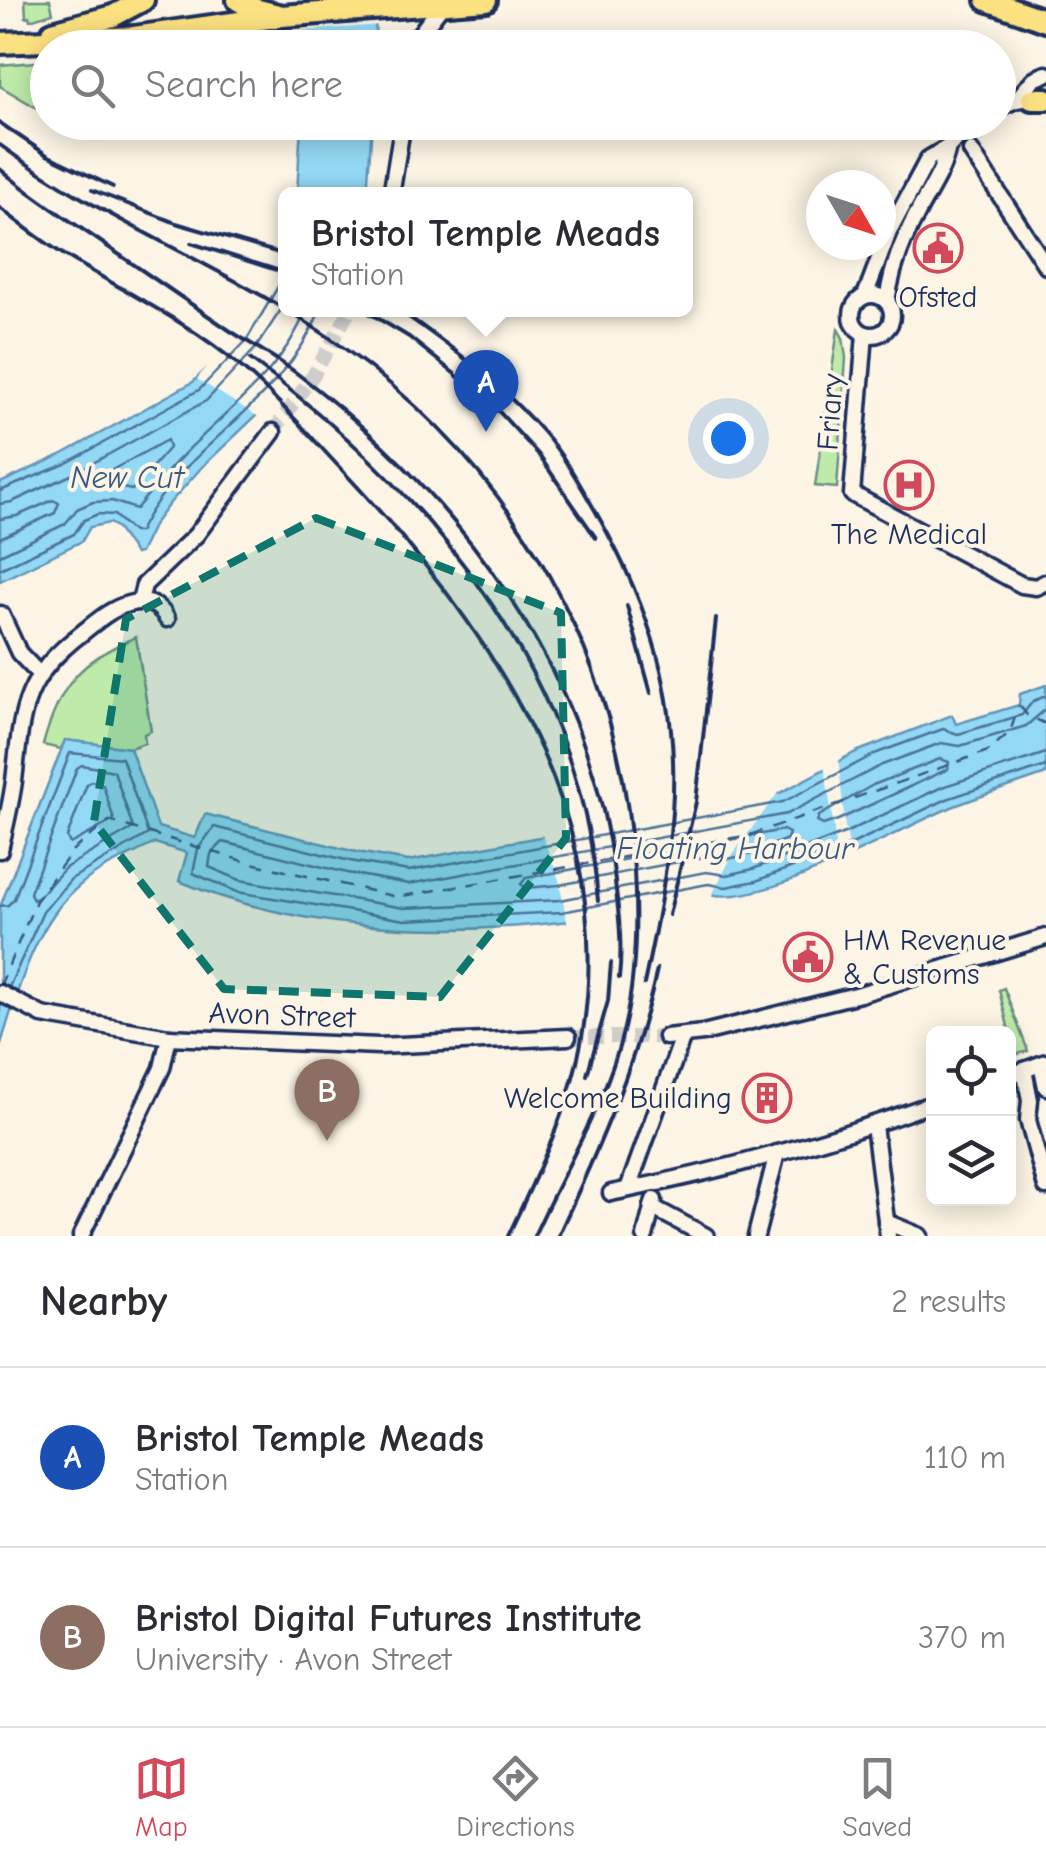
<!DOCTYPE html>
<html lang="en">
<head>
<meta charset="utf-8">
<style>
  body { margin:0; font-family:"Comic Neue",sans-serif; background:#f2f2f3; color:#2b2b33 }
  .controls { position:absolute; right:30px; bottom:30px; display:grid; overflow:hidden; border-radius:15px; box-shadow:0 5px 25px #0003 }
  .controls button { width:90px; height:90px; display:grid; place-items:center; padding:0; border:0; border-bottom:2px solid #e1e1e2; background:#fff; color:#2b2b33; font:50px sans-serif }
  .compass { position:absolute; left:806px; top:170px; width:90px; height:90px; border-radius:50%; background:#fff; box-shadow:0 5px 25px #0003; rotate:129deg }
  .you { position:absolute; left:728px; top:438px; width:35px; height:35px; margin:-25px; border:8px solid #fff; border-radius:50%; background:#1a73e8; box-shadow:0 0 0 15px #1a73e833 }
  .badge { display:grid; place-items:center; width:65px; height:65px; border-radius:50%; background:#d1495b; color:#fff; font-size:32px; font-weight:700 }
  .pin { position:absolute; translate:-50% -82px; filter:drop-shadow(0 2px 5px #0008) }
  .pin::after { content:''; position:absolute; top:52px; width:35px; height:30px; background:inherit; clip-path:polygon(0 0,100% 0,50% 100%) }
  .popup { position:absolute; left:278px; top:187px; width:415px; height:130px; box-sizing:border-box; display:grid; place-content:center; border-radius:15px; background:#fff; filter:drop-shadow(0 2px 8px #0005); font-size:32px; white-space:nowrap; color:#7c7c81 }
  .popup b { font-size:38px; color:#2b2b33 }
  .popup::after { content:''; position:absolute; left:50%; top:100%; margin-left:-20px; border:20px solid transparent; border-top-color:#fff }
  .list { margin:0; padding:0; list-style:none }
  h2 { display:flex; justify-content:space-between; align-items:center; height:130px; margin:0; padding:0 40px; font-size:42px }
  h2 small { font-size:32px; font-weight:400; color:#7c7c81 }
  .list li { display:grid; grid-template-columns:65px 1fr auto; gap:30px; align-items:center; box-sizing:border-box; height:180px; padding:0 40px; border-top:2px solid #e1e1e2 }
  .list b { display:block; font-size:38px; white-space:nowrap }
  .list p { margin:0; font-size:32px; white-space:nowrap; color:#7c7c81 }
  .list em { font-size:32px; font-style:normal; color:#7c7c81 }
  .icon { flex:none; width:55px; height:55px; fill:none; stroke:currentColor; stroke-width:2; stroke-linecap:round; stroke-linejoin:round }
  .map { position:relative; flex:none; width:1046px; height:1236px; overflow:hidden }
  .search { position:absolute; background:#fff; box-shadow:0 5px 25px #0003; left:30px; right:30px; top:30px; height:110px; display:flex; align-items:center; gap:25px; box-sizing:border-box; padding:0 35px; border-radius:55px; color:#7c7c81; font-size:38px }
  .sheet { height:490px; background:#fff }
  nav { display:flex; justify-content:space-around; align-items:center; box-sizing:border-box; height:140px; border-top:2px solid #e1e1e2; background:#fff; font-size:28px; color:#7c7c81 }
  nav a { display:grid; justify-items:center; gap:5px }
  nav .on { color:#d1495b }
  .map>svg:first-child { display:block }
  .green { fill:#beeba9; stroke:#6c8d84; stroke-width:2.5 }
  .water { fill:#93d8f4; stroke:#6394b8; stroke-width:2.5 }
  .pier { fill:#fcf5e5 }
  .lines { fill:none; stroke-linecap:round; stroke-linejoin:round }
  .shore { stroke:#4b739a; stroke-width:2.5 }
  .ferry { stroke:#395984; stroke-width:2.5; stroke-dasharray:12 10; stroke-linecap:butt }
  .minor-tunnel { stroke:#cfcdca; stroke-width:14; stroke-dasharray:14 7; stroke-linecap:butt }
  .minor-casing { stroke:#1b2f5e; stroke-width:21 }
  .highway-casing { stroke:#1b2f5e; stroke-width:28 }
  .minor { stroke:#fcf5e5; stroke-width:14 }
  .highway { stroke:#fbe180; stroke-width:20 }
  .rail { stroke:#1b2f5e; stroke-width:4 }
  .marked { fill:#0f766e; fill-opacity:0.2; stroke:#0f766e; stroke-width:8; stroke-dasharray:20 12; stroke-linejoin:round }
  .labels { text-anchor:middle; stroke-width:8; stroke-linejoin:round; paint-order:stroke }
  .poi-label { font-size:30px; fill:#1b2f5e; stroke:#fcf5e5 }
  .street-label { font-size:30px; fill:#1b2f5e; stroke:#fcf5e5 }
  .water-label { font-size:32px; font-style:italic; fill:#395984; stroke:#fcf5e5 }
</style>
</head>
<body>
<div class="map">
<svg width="1046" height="1236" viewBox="0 0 1046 1236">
  <rect width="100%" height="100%" fill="#fcf5e5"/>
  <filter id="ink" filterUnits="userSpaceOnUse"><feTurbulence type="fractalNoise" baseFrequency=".01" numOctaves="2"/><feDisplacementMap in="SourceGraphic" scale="20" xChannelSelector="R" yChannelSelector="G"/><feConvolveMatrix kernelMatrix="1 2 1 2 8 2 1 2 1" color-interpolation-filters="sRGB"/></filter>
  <g filter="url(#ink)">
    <g class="green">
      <polygon points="25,0 50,0 53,13 30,20 29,16 26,17"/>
      <polygon points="47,61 47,114 0,86 0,65"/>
      <polygon points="838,329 843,338 846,358 837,488 815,486"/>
      <path d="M136,637L151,731L144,734L145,743L130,748L65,740L61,749L43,745C59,686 80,660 136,637Z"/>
      <polygon points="1004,988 1028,1051 1015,1055 999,990"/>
    </g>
    <g class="water">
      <polygon points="376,0 375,47 303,48 306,8"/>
      <polygon points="301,123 372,123 367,194 297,194"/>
      <polygon points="286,310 276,397 202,467 169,504 154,524 140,553 135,554 116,527 109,523 90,527 82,541 0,581 0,483 61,455 193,382 225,350"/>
      <path d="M1046,685V774C1015,785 983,795 952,807C897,829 764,908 710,894C661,903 611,917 561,922C436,937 296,930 179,881L187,853L155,843C130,856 100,867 79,886C34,924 17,993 0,1047V907L65,740L130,748L158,827L195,838L205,814L352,851L408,861L780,793L856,752L952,715L956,724L1019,705L1020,694Z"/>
    </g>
    <g class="pier">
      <polygon points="299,0 381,0 380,25 300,31"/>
      <polygon points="286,238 286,310 335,310 315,355 262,419 197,379 257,298 281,241"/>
      <polygon points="838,756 845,826 852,860 836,866 834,828 824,764"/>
      <polygon points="777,788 780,790 733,854 710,899 568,927 559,880 541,832"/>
    </g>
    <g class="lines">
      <g class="shore">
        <polygon points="167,440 169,448 132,490 97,483 99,477"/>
        <polyline points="0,491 65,464 199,390 246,341 286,273"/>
        <polyline points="0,504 12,502 71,475 206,401 255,349 286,302"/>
        <polyline points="0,519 17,516 53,500 59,503 55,513 0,538"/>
        <path d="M0,555L65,524L77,509L93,502L112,501L136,509C152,489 169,469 187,451C231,407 283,370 306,310"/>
        <path d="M0,569L74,534L84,520L98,514L114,515L133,532H139C181,445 282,407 320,310"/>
        <polyline points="1046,696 1033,701 1022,715 958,734 943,729 877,753 783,802 409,871 350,861 214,827 198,849 193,873 237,892 405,920 562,912 708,884 726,887 756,881 852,844 947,799 1046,766"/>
        <polyline points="1046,709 1026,726 960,746 941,743 882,765 787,814 409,884 347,873 223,842 211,854 209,867 240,880 404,908 560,900 706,872 727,875 753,869 847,832 942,787 1046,753"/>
        <polygon points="940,759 949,762 948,769 838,820 823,825 817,822 819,816 873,785"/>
        <polygon points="82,765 114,771 133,828 65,868 38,898 33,900 30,893 77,768"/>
        <polygon points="92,781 103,785 114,820 70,844 67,837 87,784"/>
        <polygon points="783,830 789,833 787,839 748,855 727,859 704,857 559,885 526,888 521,884 526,878"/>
        <polyline points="0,906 8,905 14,899 70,753 122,758 148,834 71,879 43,912 9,987"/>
      </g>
      <g class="ferry">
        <polyline points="1020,706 1027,715 1046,724"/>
        <polyline points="0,986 36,901 73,850 109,821 247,862 397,897 750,835 988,751 1010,732 1019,705"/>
      </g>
      <g class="minor-tunnel">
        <polyline points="273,432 314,374 350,310"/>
        <polyline points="568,1037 666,1037"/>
      </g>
      <g class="minor-casing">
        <g id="minor">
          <polyline points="409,48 442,5"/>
          <polyline points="1016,100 1034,79 1046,74"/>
          <polyline points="998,108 1016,100 1040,96"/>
          <polyline points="971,151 1046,266"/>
          <polyline points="391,195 403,122"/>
          <circle cx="872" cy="315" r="20"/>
          <polyline points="865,296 889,232 928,159 948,147 974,122"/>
          <path d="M887,302C891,269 902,241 918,212C930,189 943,172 948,147"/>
          <polyline points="865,334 852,494 1022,585 1036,587 1046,582"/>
          <polyline points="140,601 144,585 196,535 273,432"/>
          <polyline points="1,614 19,653 40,675"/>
          <path d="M0,850C5,827 11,804 14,781C22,710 22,679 82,633C96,622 110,609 128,604C144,599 159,603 167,619"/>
          <polyline points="0,993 42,1015 169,1037 379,1046 568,1037"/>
          <polyline points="666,1037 703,1033 860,994 1046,937"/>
          <polyline points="1041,1064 1046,1087"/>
          <polyline points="1024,1070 1030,1100 1028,1120 1046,1187"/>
          <polyline points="1008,1076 1046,1062"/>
          <polyline points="874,1125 888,1236"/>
          <polyline points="628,1189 683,1036"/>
          <path d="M611,1193C721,1171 828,1142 934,1103"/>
          <polyline points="652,1207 706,1236"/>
          <polyline points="886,1222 920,1236"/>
          <polyline points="81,1236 162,1068 169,1037"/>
          <polyline points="645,1236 654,1200"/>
          <polyline points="756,1236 777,1153"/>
        </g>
      </g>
      <g class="highway-casing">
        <g id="highway">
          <polyline points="238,0 254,9 282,16 486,0"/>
          <polyline points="987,0 1046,21"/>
          <polyline points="53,32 113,16 143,0"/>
          <polyline points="0,43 134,37 282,16"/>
          <polyline points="1032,99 1046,99"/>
        </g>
      </g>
      <use href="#minor" class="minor"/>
      <use href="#highway" class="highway"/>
      <g class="rail">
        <polyline points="0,123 47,155 113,187"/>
        <path d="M0,145C107,224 236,270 344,348C517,472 622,658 634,871C637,923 636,977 624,1028C607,1101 564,1169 534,1236"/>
        <path d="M0,169C31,196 65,217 98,240C142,270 185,300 229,330C252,345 277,358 299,375C458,495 590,671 614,873C618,908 623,943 619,978"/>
        <polyline points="92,190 176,223 286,255"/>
        <path d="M0,208C22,225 44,243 68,257C125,292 188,322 240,366C277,397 308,434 341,469C485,622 618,808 583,1031C572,1104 539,1170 508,1236"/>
        <polyline points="191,243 286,273"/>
        <polyline points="364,310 409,337 492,404 538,454 596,538"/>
        <path d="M399,310C451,346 501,384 543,432C565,457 581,486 597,514C651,609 680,701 672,812C668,869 656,928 644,984"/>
        <path d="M250,359C428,491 581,671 598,901"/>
        <polyline points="627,606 651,693"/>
        <polyline points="669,915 696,802 716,619"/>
        <polyline points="587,1075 608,1001 611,963"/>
        <path d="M558,1236C598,1150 637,1063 657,969"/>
      </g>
    </g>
  </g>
  <path class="marked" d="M316,518L561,613L566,838L440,997L224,989L94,822L126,619Z"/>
  <defs>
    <g id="civic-ring" transform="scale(2.5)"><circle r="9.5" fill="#fcf5e5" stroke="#d1495b" stroke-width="1.5"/><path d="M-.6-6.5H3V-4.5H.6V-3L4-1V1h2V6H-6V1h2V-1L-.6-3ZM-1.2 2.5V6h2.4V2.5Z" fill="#d1495b"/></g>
    <g id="hospital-ring" transform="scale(2.5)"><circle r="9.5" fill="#fcf5e5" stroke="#d1495b" stroke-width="1.5"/><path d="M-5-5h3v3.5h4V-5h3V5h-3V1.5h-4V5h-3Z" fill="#d1495b"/></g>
    <g id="building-ring" transform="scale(2.5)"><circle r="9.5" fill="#fcf5e5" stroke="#d1495b" stroke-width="1.5"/><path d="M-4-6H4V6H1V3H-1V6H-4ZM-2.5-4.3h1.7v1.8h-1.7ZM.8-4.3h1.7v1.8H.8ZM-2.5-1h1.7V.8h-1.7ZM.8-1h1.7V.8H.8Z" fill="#d1495b"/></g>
  </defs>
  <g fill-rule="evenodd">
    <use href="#civic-ring" x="938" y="248"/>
    <use href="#hospital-ring" x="909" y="485"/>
    <use href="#civic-ring" x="808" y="957"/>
    <use href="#building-ring" x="767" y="1098"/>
  </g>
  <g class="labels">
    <g class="poi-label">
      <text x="938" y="307">Ofsted</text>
      <text x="909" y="544">The Medical</text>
      <text x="843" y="950" text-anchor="start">HM Revenue<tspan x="843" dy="34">&amp; Customs</tspan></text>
      <text x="732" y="1108" text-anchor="end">Welcome Building</text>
    </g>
    <g class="street-label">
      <text transform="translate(830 412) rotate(-86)" y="10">Friary</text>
      <text transform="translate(282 1015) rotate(2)" y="10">Avon Street</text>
    </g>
    <g class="water-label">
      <text x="127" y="488">New Cut</text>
      <text x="735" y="859">Floating Harbour</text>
    </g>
  </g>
</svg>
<div class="controls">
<button><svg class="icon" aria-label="locate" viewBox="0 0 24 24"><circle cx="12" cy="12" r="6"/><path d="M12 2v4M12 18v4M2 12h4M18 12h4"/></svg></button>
<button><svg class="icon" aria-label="layers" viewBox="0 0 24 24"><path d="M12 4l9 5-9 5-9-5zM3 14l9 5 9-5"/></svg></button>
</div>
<svg class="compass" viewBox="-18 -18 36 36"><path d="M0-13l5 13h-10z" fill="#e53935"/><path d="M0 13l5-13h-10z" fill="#7c7c81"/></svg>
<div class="you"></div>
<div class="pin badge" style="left:486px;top:432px;background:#1a4fb4">A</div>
<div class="popup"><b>Bristol Temple Meads</b>Station</div>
<div class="pin badge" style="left:327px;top:1141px;background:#8d6e63">B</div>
<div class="search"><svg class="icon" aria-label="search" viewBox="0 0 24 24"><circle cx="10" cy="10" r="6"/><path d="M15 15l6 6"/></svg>Search here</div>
</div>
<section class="sheet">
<h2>Nearby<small>2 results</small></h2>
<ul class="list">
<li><span class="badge" style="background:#1a4fb4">A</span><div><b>Bristol Temple Meads</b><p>Station</p></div><em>110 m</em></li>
<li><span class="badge" style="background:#8d6e63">B</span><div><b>Bristol Digital Futures Institute</b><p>University · Avon Street</p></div><em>370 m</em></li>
</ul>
</section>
<nav>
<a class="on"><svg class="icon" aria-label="map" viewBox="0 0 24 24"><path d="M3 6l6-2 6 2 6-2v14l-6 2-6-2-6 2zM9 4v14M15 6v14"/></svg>Map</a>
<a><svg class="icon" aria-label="directions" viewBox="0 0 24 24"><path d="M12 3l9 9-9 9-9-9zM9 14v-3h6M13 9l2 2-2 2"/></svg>Directions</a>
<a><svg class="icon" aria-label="saved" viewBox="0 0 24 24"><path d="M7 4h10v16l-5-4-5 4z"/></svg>Saved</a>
</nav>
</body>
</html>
